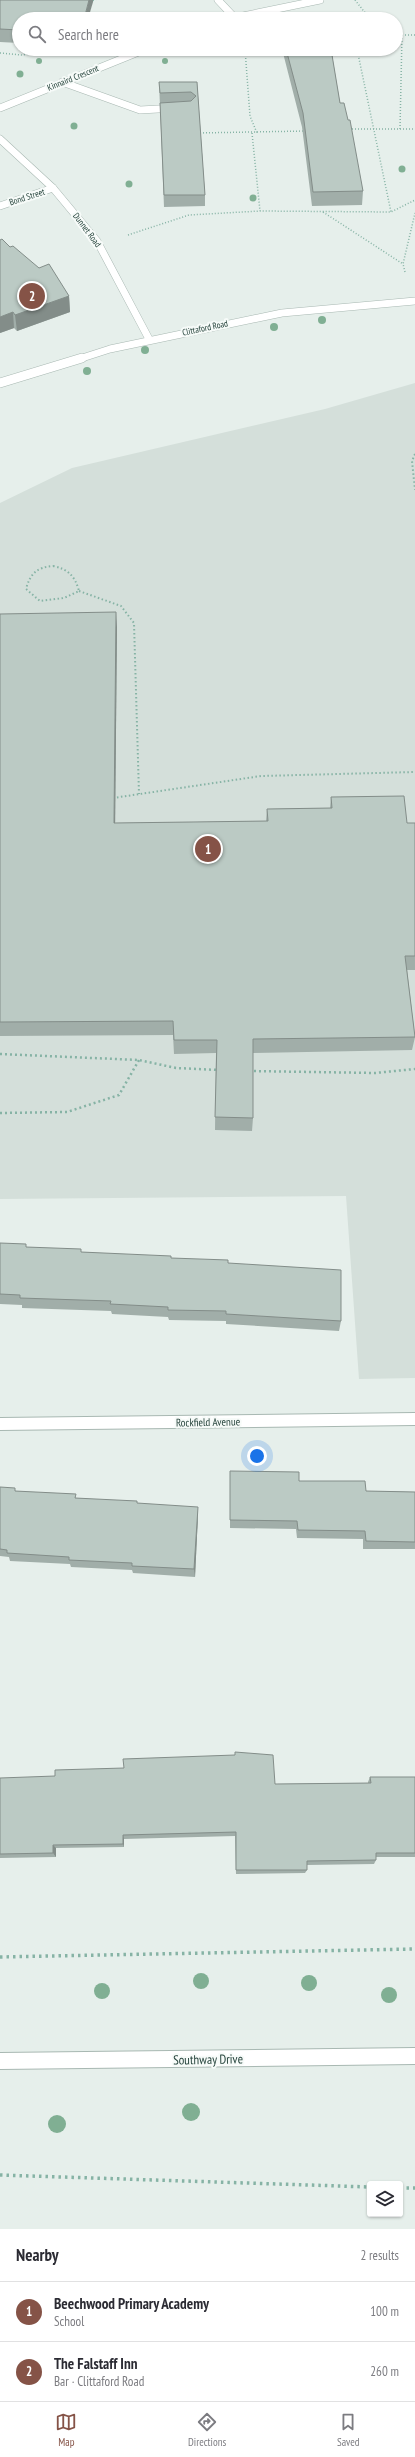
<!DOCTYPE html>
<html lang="en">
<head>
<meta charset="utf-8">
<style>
  body { margin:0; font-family:"PT Sans Narrow",sans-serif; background:#f2f2f3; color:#2b2b33 }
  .controls { position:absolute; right:12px; bottom:12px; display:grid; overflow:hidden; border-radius:4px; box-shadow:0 1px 3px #0004 }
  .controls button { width:36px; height:36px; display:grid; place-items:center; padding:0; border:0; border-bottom:1px solid #e1e1e2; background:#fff; color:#2b2b33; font:20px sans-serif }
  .you { position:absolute; left:257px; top:1456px; width:14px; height:14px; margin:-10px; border:3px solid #fff; border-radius:50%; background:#1a73e8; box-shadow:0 0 0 6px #1a73e833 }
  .badge { display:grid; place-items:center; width:26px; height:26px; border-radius:50%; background:#855347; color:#fff; font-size:13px; font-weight:700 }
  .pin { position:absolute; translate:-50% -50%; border:2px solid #fff; box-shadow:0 1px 4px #0006 }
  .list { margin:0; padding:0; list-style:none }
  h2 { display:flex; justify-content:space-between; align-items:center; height:52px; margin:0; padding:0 16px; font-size:17px }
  h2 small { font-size:13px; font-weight:400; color:#7c7c81 }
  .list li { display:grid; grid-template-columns:26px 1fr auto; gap:12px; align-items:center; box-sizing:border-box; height:60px; padding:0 16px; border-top:1px solid #e1e1e2 }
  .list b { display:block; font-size:15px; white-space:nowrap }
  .list p { margin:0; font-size:13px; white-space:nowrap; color:#7c7c81 }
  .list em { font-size:13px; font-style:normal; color:#7c7c81 }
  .icon { flex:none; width:22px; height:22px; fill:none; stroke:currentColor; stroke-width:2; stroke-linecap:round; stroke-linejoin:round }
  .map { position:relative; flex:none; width:415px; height:2229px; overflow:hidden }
  .search { position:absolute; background:#fff; box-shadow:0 1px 3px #0004; left:12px; right:12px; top:12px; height:44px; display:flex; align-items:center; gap:10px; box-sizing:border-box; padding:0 14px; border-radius:22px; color:#7c7c81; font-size:15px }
  .sheet { height:172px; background:#fff }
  nav { display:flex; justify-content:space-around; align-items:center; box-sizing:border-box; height:56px; border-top:1px solid #e1e1e2; background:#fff; font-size:11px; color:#7c7c81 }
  nav a { display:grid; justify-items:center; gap:2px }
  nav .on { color:#855347 }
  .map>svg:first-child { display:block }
  .built { fill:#d4dfda }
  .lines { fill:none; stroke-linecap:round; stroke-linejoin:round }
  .minor-far3-casing { stroke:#a8b8b2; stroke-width:8 }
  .minor-far2-casing { stroke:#a8b8b2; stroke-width:10 }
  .minor-far1-casing { stroke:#a8b8b2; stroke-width:14 }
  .minor-casing { stroke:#a8b8b2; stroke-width:18 }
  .path-far3 { stroke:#86b3a5; stroke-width:1.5; stroke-dasharray:1 2; stroke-linecap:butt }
  .path-far2 { stroke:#86b3a5; stroke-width:2; stroke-dasharray:1.5 2.5; stroke-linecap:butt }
  .path-far1 { stroke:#86b3a5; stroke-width:2.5; stroke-dasharray:2 3; stroke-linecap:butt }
  .path { stroke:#86b3a5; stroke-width:3.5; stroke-dasharray:2.5 4; stroke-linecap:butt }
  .minor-far3 { stroke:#fff; stroke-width:7 }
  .minor-far2 { stroke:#fff; stroke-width:9 }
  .minor-far1 { stroke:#fff; stroke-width:12 }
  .minor { stroke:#fff; stroke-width:16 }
  .tree { fill:#80af93 }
  .wall { fill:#a1aea9 }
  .shaded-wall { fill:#838d89 }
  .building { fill:#bbcac4; stroke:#838d89 }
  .labels { text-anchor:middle; stroke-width:4; stroke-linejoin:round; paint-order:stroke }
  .far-street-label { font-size:9px; fill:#24423a; stroke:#f7fbf9 }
  .street-label { font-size:11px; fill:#24423a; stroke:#f7fbf9 }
  .near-street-label { font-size:13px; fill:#24423a; stroke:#f7fbf9 }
</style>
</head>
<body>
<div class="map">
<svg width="415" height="2229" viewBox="0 0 415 2229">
  <rect width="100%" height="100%" fill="#e6efeb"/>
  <polygon class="built" points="415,383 415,1378 359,1379 346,1196 0,1199 0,503 72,468 325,409"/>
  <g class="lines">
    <g class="minor-far3-casing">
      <g id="minor-far3">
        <polyline points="218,0 234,17"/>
        <polyline points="228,19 320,0"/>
        <polyline points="62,82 140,110 176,108"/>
        <polyline points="0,108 146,49"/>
        <polyline points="0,139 53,188 97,241 149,339"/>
        <polyline points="0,206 53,188"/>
        <polyline points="79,359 110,349 282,313 415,301"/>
      </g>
    </g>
    <g class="minor-far2-casing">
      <polyline id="minor-far2" points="0,383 82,358"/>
    </g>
    <g class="minor-far1-casing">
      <polyline id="minor-far1" points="0,1424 415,1419"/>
    </g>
    <g class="minor-casing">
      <polyline id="minor" points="0,2061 415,2056"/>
    </g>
    <g class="path-far3">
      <polyline points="355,0 370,19"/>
      <polyline points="90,1 96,0"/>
      <polyline points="396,35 415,35"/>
      <polyline points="245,49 250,116 257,133"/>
      <polyline points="357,49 391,212"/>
      <polyline points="0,53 22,55 60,49"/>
      <polyline points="349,129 415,129"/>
      <polyline points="400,129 402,35"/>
      <polyline points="197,133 306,131"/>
      <polyline points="252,133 260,211"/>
      <polyline points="323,212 403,264"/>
      <polyline points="128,235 189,215 260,211 391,212 415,200"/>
      <polyline points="405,272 403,264 415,213"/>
    </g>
    <g class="path-far2">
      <polyline points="415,454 412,461 415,490"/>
      <path d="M53,566C68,569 75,576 79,591L64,598L40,601L26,589C30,574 37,567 53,566Z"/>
      <polyline points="79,591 121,606 134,623 139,794"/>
      <polyline points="113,798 261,776 415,772"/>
    </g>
    <g class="path-far1">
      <polyline points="0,1054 139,1060 176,1068 219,1070"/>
      <polyline points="249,1071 375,1073 415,1069"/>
      <polyline points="0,1113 67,1112 119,1095 139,1060"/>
    </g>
    <g class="path">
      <polyline points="0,1957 415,1949"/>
      <polyline points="0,2175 370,2187"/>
      <polyline points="400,2188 415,2188"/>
    </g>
    <use href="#minor-far3" class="minor-far3"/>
    <use href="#minor-far2" class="minor-far2"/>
    <use href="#minor-far1" class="minor-far1"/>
    <use href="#minor" class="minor"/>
  </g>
  <g class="tree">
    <circle cx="39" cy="61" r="3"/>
    <circle cx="165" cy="61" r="3"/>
    <circle cx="20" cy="74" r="3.5"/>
    <circle cx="74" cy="126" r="3.5"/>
    <circle cx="402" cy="169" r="3.5"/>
    <circle cx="129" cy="184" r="3.5"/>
    <circle cx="253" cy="198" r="3.5"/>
    <circle cx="322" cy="320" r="4"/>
    <circle cx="274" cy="327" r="4"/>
    <circle cx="145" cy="350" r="4"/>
    <circle cx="87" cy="371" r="4"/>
    <circle cx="201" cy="1981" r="8"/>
    <circle cx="309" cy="1983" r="8"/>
    <circle cx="102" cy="1991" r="8"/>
    <circle cx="389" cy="1995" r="8"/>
    <circle cx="191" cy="2112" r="9"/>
    <circle cx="57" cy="2124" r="9"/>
  </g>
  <g class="wall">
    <polygon points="0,0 93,0 93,2 19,19 19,43 0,42"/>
    <polygon points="282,49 331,49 340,103 363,191 362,205 312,206 302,127"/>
    <polygon points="159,82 197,82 205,195 205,206 164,207"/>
    <polygon points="10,247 69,296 70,312 17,331 14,328 0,333"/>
    <polygon points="0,614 117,627 115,823 266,821 267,809 330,808 331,797 407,823 415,823 415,970 407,970 415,1037 412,1050 253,1053 253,1118 252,1131 215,1130 216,1053 174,1054 173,1035 0,1036"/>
    <polygon points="0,1243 27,1247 82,1252 171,1258 228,1263 341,1321 339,1331 226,1324 226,1321 169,1320 168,1317 112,1314 111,1311 22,1308 22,1305 0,1304"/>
    <polygon points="230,1471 366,1491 415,1492 415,1549 363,1549 363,1539 297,1538 296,1529 230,1528"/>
    <polygon points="0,1487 16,1491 77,1498 137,1503 198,1515 195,1577 133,1573 132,1570 71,1567 70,1564 10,1561 9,1557 0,1556"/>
    <polygon points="370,1777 415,1777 415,1857 376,1857 376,1860 374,1864 307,1865 307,1870 305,1873 236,1874 235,1836 124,1839 124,1847 56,1848 56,1857 0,1858 0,1778 275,1784 368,1783 368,1782"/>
  </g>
  <g class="shaded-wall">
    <polygon points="89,0 93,0 93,2 88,19 84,19"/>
    <polygon points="69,296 70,312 17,331 15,315"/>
    <polygon points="13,312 14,328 0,333 0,317"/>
    <polygon points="116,612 117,627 115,838 114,823"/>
    <polygon points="198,1507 198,1515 195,1577 194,1569"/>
    <polygon points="123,1835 124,1839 124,1847 123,1844"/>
    <polygon points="53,1845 56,1848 56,1857 53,1853"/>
  </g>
  <g class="building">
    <polygon points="0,0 89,0 84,19 19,19 19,30 0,29"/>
    <polygon points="286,49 331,49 340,103 344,103 348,120 350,120 363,191 313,192 303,113"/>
    <polygon points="159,82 197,82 205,195 164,195 160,103 191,101 196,96 191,92 160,93"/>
    <polygon points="2,239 10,247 13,246 39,268 49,264 69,296 15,315 13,312 0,317 0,240"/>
    <polygon points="116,612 114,823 268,821 267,809 332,808 331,797 404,796 407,823 415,823 415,956 405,956 415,1037 253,1039 253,1118 215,1117 217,1040 174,1040 173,1021 0,1022 0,614"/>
    <polygon points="0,1243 26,1244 26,1247 81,1249 81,1252 171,1256 171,1258 228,1260 228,1263 341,1270 341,1321 226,1314 226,1311 168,1310 168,1307 110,1304 111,1301 20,1298 20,1295 0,1294"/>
    <polygon points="230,1471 299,1472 299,1481 365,1481 366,1491 415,1492 415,1542 366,1541 365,1531 298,1530 297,1521 230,1520"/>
    <polygon points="0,1487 15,1488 15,1491 76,1494 75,1498 137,1501 137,1503 198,1507 194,1569 132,1566 132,1563 69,1560 69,1557 7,1553 7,1550 0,1549"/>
    <polygon points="235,1752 273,1755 275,1784 371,1783 370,1777 415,1777 415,1853 376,1853 376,1860 307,1861 307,1870 236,1870 236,1832 123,1835 123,1844 53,1845 53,1853 0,1854 0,1778 55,1776 55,1770 124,1768 123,1759 235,1755"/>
  </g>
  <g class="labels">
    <g class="far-street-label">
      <text transform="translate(73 78) rotate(-22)" y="3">Kinnaird Crescent</text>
      <text transform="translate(27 197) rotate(-18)" y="3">Bond Street</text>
      <text transform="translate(87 230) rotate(53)" y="3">Dunnet Road</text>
      <text transform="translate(205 328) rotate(-12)" y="3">Clittaford Road</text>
    </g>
    <g class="street-label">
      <text transform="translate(208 1422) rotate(-1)" y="4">Rockfield Avenue</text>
    </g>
    <g class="near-street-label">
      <text transform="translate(208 2059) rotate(-1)" y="5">Southway Drive</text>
    </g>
  </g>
</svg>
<div class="controls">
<button><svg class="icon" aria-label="layers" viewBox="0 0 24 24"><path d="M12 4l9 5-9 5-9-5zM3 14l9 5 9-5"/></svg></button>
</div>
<div class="you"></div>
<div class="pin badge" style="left:208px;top:849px">1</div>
<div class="pin badge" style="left:32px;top:296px">2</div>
<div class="search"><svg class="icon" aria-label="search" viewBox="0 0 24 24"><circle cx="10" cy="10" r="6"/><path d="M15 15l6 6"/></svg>Search here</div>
</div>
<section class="sheet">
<h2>Nearby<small>2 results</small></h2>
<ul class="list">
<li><span class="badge">1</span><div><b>Beechwood Primary Academy</b><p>School</p></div><em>100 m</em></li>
<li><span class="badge">2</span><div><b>The Falstaff Inn</b><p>Bar · Clittaford Road</p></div><em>260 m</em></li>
</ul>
</section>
<nav>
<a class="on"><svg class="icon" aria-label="map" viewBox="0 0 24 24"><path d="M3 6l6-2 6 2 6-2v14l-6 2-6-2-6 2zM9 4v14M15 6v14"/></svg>Map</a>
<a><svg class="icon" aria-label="directions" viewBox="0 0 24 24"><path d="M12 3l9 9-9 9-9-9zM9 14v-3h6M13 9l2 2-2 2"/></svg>Directions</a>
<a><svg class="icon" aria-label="saved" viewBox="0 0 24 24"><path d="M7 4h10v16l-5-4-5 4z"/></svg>Saved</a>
</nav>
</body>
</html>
